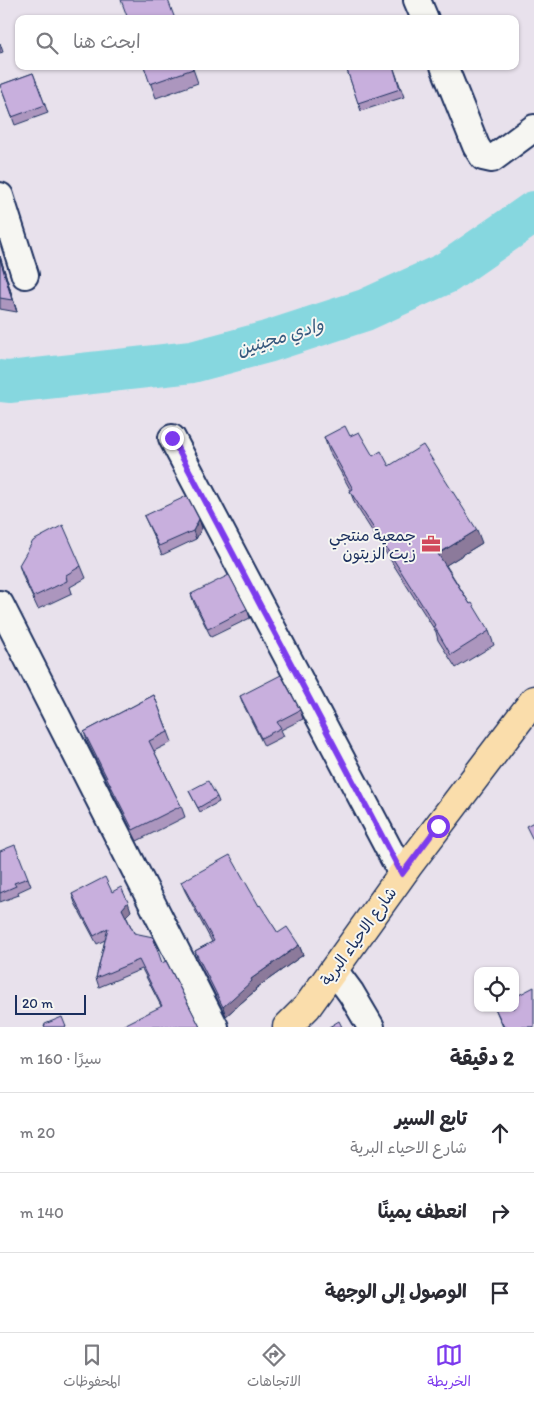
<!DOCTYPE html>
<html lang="ar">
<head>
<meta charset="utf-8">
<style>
  body { margin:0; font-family:Itim,"Playpen Sans Arabic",sans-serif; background:#f2f2f3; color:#2b2b33; direction:rtl }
  .controls { position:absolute; right:15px; bottom:15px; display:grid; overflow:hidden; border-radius:10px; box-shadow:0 1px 4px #0004 }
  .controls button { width:45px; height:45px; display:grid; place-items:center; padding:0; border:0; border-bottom:1px solid #e1e1e2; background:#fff; color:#2b2b33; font:25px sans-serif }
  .scale { position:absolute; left:15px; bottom:12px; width:71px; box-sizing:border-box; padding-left:5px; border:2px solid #1b2f5e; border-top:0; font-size:14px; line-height:18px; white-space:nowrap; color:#1b2f5e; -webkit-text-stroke:4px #f6f6f2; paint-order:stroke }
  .stop { position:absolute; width:15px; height:15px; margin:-11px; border:4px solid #7c3aed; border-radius:50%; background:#fff }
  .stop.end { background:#7c3aed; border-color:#fff; box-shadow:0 1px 5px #0008 }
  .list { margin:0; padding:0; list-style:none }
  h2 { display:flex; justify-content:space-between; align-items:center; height:65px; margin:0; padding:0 20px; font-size:21px }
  h2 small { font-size:16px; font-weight:400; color:#7c7c81 }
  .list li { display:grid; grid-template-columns:32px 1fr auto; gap:15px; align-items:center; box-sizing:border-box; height:80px; padding:0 20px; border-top:1px solid #e1e1e2 }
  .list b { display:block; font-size:19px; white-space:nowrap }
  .list p { margin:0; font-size:16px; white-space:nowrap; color:#7c7c81 }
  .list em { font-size:16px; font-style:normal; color:#7c7c81 }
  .icon { flex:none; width:28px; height:28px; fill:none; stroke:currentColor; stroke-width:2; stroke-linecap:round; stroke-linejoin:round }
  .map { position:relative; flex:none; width:534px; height:1027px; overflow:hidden; direction:ltr }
  .search { position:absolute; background:#fff; box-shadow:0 1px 4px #0004; left:15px; right:15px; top:15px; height:55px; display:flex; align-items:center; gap:12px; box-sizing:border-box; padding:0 18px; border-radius:10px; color:#7c7c81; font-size:19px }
  .sheet { height:305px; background:#fff }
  nav { display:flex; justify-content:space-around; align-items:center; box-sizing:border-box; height:70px; border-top:1px solid #e1e1e2; background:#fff; font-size:14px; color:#7c7c81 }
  nav a { display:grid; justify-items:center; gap:2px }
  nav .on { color:#7c3aed }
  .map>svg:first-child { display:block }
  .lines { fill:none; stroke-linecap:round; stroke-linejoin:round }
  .river { stroke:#86d7df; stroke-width:42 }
  .minor-casing { stroke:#1b2f5e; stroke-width:30 }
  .primary-casing { stroke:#1b2f5e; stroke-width:31 }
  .minor { stroke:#f6f6f2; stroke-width:26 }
  .primary { stroke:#faddab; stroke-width:28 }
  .wall { fill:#ac96be; stroke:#1b2f5e }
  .shaded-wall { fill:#8c7a9b; stroke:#1b2f5e }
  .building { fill:#c8afdd; stroke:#1b2f5e }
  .route { stroke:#7c3aed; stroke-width:6 }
  .labels { text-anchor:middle; stroke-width:4; stroke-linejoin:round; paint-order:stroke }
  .poi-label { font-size:16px; fill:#1b2f5e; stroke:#f6f6f2; text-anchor:end }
  .street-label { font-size:16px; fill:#1b2f5e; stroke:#f6f6f2 }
  .water-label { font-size:18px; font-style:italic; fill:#36597e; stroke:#f6f6f2 }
</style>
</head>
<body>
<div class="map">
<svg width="534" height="1027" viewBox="0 0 534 1027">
  <rect width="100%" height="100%" fill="#e8e1ec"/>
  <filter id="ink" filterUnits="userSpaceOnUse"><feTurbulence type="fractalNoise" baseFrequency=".02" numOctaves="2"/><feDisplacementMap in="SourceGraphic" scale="10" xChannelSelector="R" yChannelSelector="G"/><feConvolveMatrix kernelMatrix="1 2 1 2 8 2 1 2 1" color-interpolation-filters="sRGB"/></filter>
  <g filter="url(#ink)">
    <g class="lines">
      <polyline class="river" points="0,381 9,382 192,362 267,342 365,310 446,273 534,212"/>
      <g class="minor-casing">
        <g id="minor">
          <polyline points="417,0 425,19"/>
          <polyline points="444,66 476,146 483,157 492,159 534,128"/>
          <polyline points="0,196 25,275"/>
          <polyline points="172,438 402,874"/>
          <polyline points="0,604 215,1027"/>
          <polyline points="334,970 351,993 371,1027"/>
        </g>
      </g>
      <g class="primary-casing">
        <polyline id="primary" points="287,1027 307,1007 408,866 534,700"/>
      </g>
      <use href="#minor" class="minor"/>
      <use href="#primary" class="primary"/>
    </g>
    <g class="wall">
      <polygon points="0,43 3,52 0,53"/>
      <polygon points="144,66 192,66 198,83 156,98"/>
      <polygon points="393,66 404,97 361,111 347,70"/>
      <polygon points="33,73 48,113 15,125 0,85"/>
      <polygon points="0,256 17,312 0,309"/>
      <polygon points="350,436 373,456 389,466 482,543 446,565 470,604 489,631 494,645 456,668 438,640 436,632 355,504 350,491 351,491 329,451 324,437"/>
      <polygon points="144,516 199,519 202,528 196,539 162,555"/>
      <polygon points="19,565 81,566 86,578 70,587 72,593 38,609 23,577"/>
      <polygon points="191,594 247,609 250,618 211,637 194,603"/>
      <polygon points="154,695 172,742 154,751 181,806 185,817 137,841 88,743 84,732"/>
      <polygon points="240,696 300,710 303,719 281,730 284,736 264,746 243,704"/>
      <polygon points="189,791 217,797 219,802 200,812"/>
      <polygon points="0,851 28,878 31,886 18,892 19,895 0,902"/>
      <polygon points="181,882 259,906 278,933 299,945 303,955 255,989 256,990 226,1016 198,961 195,951 212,942 185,891"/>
      <polygon points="72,894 131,911 126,916 134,933 162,962 200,1027 161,1006 142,969 99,987 96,978 105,940 97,944 75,903"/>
      <polygon points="495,1008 534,1027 503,1027"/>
    </g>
    <g class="shaded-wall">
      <polygon points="0,256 17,312 0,259"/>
      <polygon points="199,519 202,528 196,539 193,531"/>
      <polygon points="477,530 482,543 443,567 438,554"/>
      <polygon points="128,902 131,911 125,917 122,909"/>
      <polygon points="299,945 303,955 255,989 256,990 226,1016 223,1007 251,979"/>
    </g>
    <g class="building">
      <polygon points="121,0 168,0 175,19 128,19"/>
      <polygon points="144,66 192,66 193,69 150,84"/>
      <polygon points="358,66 393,66 400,89 358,103 347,70"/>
      <polygon points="33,73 45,105 12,117 0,85"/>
      <polygon points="0,259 12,300 0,298"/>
      <polygon points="345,426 350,436 359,432 373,456 381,451 389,466 423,445 477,530 438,554 470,604 472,603 489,631 451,655 434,626 435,625 350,491 353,489 324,437"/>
      <polygon points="187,496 199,519 193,531 159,546 144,516"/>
      <polygon points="63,525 81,566 66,575 67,581 33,597 19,565 33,541"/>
      <polygon points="229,575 247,609 208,629 191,594"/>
      <polygon points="281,675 300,710 277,722 281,728 261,738 240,696"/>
      <polygon points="154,695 168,732 149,741 181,806 133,830 84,732"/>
      <polygon points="208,781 217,797 198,808 189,791"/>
      <polygon points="534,822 534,842 526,826"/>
      <polygon points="15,845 28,878 14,883 16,886 0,893 0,851"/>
      <polygon points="230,855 259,906 260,905 278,933 287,927 299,945 251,979 252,981 223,1007 195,951 214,941 181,882"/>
      <polygon points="105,877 112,892 121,887 128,902 122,909 134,933 153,937 162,963 166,961 200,1027 120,1027 162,1006 139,960 96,978 108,928 94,936 72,894"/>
      <polygon points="534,987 534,1027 504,1027 495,1008 515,1008 515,997"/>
      <polygon points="62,1017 66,1027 44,1027 45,1024"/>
      <polygon points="339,1021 342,1027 329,1027"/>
    </g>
  </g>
  <g class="lines" filter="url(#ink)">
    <polyline class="route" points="172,438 402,874 438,826"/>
  </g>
  <defs>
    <g id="office-bare" transform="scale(1.5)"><path d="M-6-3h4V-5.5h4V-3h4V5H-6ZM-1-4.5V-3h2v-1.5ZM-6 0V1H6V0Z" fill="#d1495b" stroke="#f6f6f2" stroke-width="2.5" paint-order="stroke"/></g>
  </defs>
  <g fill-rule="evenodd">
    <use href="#office-bare" x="431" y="544"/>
  </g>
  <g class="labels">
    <g class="poi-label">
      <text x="416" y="541">جمعية منتجي<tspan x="416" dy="18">زيت الزيتون</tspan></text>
    </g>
    <g class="street-label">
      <text transform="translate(358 936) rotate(-54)" y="6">شارع الاحياء البرية</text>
    </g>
    <g class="water-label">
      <text transform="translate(280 337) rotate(-17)" y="6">وادي مجينين</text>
    </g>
  </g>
</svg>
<div class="controls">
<button><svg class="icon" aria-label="locate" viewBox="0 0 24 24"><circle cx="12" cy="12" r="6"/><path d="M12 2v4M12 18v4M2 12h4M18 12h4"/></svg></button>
</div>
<div class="scale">20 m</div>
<div class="stop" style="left:438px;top:826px"></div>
<div class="stop end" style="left:172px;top:438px"></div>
<div class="search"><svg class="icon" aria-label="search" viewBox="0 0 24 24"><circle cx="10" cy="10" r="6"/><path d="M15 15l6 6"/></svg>ابحث هنا</div>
</div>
<section class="sheet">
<h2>2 دقيقة<small>سيرًا · 160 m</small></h2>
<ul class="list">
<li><svg class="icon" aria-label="ahead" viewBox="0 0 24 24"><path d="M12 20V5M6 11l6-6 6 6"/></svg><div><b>تابع السير</b><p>شارع الاحياء البرية</p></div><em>20 m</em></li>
<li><svg class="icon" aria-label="right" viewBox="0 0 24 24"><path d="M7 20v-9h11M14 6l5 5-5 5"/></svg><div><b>انعطف يمينًا</b></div><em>140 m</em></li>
<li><svg class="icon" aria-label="arrive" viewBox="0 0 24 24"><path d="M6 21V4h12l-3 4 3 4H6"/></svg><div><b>الوصول إلى الوجهة</b></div></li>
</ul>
</section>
<nav>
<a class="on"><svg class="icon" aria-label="map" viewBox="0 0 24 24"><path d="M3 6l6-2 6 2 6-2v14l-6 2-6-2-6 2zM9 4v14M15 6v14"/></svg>الخريطة</a>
<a><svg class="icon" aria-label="directions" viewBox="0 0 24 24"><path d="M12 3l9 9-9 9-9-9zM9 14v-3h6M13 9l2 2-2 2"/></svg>الاتجاهات</a>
<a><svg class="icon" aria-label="saved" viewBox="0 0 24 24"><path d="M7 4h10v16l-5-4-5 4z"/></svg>المحفوظات</a>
</nav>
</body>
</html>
